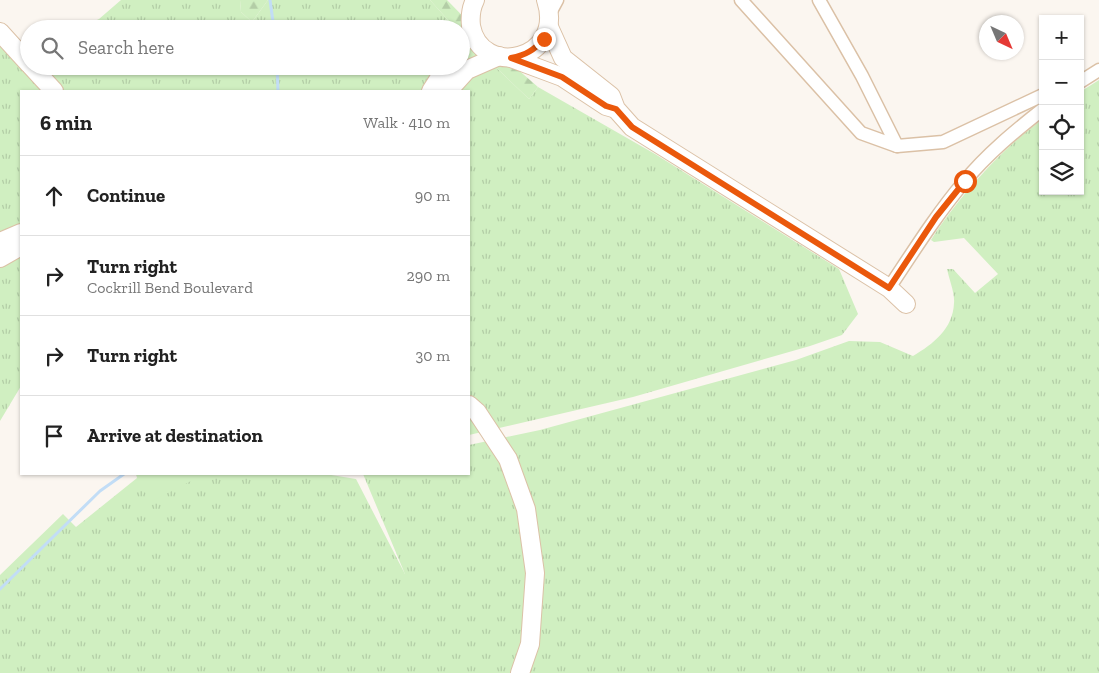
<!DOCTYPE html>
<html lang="en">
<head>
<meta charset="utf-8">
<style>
  body { margin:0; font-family:"Zilla Slab",serif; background:#f2f2f2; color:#222 }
  .controls { position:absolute; right:15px; top:15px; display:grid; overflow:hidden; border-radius:0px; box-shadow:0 1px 4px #0004 }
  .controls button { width:45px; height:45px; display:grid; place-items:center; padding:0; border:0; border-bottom:1px solid #e0e0e0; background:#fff; color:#222; font:25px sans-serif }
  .compass { position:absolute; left:979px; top:15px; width:45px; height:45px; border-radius:50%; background:#fff; box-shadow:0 1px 4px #0004; rotate:136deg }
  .stop { position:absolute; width:15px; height:15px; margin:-11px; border:4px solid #ea580c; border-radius:50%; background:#fff }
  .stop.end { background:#ea580c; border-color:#fff; box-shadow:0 1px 5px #0008 }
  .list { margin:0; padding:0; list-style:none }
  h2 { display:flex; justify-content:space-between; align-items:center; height:65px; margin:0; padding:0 20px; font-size:21px }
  h2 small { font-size:16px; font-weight:400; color:#767676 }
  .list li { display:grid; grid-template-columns:32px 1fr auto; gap:15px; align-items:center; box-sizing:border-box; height:80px; padding:0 20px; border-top:1px solid #e0e0e0 }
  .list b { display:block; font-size:19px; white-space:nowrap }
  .list p { margin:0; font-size:16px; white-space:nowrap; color:#767676 }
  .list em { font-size:16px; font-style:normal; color:#767676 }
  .icon { flex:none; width:28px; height:28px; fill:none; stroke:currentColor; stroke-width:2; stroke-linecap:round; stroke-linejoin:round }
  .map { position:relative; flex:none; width:1099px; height:673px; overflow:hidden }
  .search { position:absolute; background:#fff; box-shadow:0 1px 4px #0004; left:20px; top:20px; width:450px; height:55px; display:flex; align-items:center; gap:12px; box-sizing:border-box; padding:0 18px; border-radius:28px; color:#767676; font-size:19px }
  .panel { position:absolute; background:#fff; box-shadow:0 1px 4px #0004; left:20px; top:90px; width:450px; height:385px; border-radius:0px }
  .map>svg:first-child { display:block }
  .grass { fill:url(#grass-tufts) }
  .forest { fill:url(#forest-firs) }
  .green { fill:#d0efc1 }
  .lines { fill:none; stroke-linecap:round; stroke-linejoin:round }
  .stream { stroke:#c2ddf6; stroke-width:3 }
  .street-casing { stroke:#dbc1a6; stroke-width:15 }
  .secondary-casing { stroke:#dbc1a6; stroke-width:20 }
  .street { stroke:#fff; stroke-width:12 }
  .secondary { stroke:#fff; stroke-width:18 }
  .route { stroke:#ea580c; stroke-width:6 }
</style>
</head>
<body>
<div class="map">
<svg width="1099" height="673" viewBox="0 0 1099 673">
  <defs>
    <pattern id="grass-tufts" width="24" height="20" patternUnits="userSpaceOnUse" patternTransform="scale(1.25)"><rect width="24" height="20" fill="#d0efc1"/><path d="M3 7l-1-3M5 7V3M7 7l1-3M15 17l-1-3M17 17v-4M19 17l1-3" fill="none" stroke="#b3cda6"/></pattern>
    <pattern id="forest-firs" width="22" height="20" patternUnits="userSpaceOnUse" patternTransform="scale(1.25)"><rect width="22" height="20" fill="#d0efc1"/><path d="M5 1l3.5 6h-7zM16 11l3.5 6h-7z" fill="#b3cda6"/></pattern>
  </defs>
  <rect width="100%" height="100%" fill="#fbf6f0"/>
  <g class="grass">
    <polygon points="121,0 240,0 241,12 252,22 268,0 430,0 456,29 78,29 99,19"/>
    <polygon points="461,34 529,99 538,87 655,154 839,269 858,314 842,335 810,346 633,397 469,435 469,91 61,91 42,66 461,66"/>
    <polygon points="0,40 47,91 21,91 21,386 0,421"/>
    <path d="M1099,80V673H0V575L63,514L76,527L137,478L136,474H325L356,479L405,574L363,474H469V445L540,430L796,360L849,341L880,342L913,356C933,344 953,329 954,303C955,293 949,279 947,269H953L975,293L998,274L964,238L934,242L931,240C958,198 1002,148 1043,119V191H1080V92Z"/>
  </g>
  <g class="forest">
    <polygon points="240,0 268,0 252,22 241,12"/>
    <polygon points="430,0 447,0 501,55 538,87 529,99 461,34 461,29 456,29"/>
  </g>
  <polygon class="green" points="136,474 192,474 195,479 150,502"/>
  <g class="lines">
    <g class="stream">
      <polyline points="270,0 274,29"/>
      <polyline points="277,66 278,91"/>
      <polyline points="0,589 100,491 124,474"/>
    </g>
    <g class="street-casing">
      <g id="street">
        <polyline points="741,0 861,133 897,146 943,142 1043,95"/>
        <polyline points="819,0 862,76 897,146"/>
        <polyline points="550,13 557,0"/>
        <polyline points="1080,82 1099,70"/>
        <path d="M889,288C913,252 936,215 964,182C987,154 1015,131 1043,109"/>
      </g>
    </g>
    <g class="secondary-casing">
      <g id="secondary">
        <path d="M475,0C471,8 470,17 471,26C481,79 566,61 546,0"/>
        <polyline points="549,27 563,58 611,96 616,109 632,127 889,288 906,304"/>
        <polyline points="0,32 29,64"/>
        <polyline points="511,58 562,77 606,106 613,108"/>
        <polyline points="31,66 54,91"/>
        <polyline points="431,91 447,66"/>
        <polyline points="448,91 467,70 499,56"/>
        <polyline points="0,242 21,233"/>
        <polyline points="0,258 21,246"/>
        <polyline points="469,405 477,412 508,459 526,509 535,573 530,644 520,673"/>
      </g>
    </g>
    <use href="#street" class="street"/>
    <use href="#secondary" class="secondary"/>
  </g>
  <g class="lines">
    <path class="route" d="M544,39C534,50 526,55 511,58L562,77L606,106L616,109L632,127L889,288L936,217L965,181"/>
  </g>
</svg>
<div class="controls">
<button>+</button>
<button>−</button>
<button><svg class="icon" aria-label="locate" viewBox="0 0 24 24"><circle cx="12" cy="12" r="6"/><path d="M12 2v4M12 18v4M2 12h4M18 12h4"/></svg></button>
<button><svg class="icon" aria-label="layers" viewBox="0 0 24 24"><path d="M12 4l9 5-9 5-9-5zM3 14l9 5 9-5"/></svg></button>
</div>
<svg class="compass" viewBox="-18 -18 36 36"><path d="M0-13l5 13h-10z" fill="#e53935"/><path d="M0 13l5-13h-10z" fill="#767676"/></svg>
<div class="stop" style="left:965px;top:181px"></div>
<div class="stop end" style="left:544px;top:39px"></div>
<div class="search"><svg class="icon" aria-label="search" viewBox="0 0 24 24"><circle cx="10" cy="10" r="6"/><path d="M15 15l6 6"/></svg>Search here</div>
<section class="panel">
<h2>6 min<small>Walk · 410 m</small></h2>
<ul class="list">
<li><svg class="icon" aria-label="ahead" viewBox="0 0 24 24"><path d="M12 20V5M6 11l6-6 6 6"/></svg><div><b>Continue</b></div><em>90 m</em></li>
<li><svg class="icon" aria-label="right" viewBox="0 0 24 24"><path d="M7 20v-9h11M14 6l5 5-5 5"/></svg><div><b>Turn right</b><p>Cockrill Bend Boulevard</p></div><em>290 m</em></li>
<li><svg class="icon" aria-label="right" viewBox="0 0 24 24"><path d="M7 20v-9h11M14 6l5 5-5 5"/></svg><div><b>Turn right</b></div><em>30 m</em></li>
<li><svg class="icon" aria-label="arrive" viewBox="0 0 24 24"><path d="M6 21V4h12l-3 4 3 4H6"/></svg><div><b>Arrive at destination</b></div></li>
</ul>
</section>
</div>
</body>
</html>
